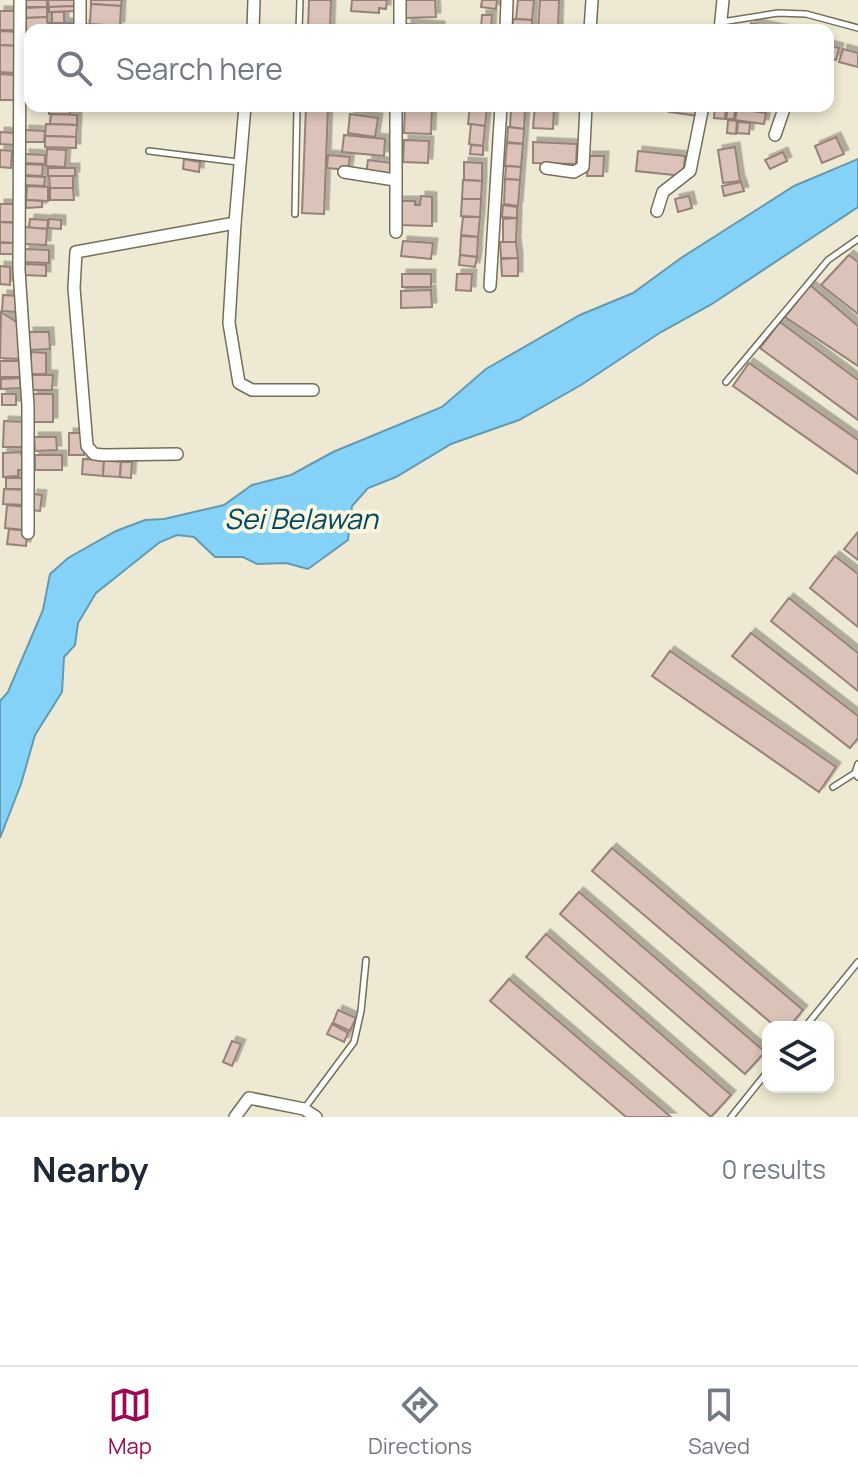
<!DOCTYPE html>
<html lang="en">
<head>
<meta charset="utf-8">
<style>
  body { margin:0; font-family:Manrope,sans-serif; background:#f2f2f3; color:#1f2937 }
  .controls { position:absolute; right:24px; bottom:24px; display:grid; overflow:hidden; border-radius:16px; box-shadow:0 4px 12px #0003 }
  .controls button { width:72px; height:72px; display:grid; place-items:center; padding:0; border:0; border-bottom:2px solid #e0e1e3; background:#fff; color:#1f2937; font:40px sans-serif }
  .list { margin:0; padding:0; list-style:none }
  h2 { display:flex; justify-content:space-between; align-items:center; height:104px; margin:0; padding:0 32px; font-size:34px }
  h2 small { font-size:26px; font-weight:400; color:#747a83 }
  .icon { flex:none; width:44px; height:44px; fill:none; stroke:currentColor; stroke-width:2; stroke-linecap:round; stroke-linejoin:round }
  .map { position:relative; flex:none; width:858px; height:1117px; overflow:hidden }
  .search { position:absolute; background:#fff; box-shadow:0 4px 12px #0003; left:24px; right:24px; top:24px; height:88px; display:flex; align-items:center; gap:20px; box-sizing:border-box; padding:0 28px; border-radius:16px; color:#747a83; font-size:30px }
  .sheet { height:248px; background:#fff }
  nav { display:flex; justify-content:space-around; align-items:center; box-sizing:border-box; height:112px; border-top:2px solid #e0e1e3; background:#fff; font-size:22px; color:#747a83 }
  nav a { display:grid; justify-items:center; gap:4px }
  nav .on { color:#9d0853 }
  .map>svg:first-child { display:block }
  .water { fill:#84d2f7; stroke:#649ab1; stroke-width:2 }
  .building { fill:#dbc3b9; stroke:#978178; stroke-width:2; filter:url(#shadow) }
  .lines { fill:none; stroke-linecap:round; stroke-linejoin:round }
  .lane-casing { stroke:#736f5a; stroke-width:8 }
  .street-casing { stroke:#736f5a; stroke-width:14 }
  .lane { stroke:#fff; stroke-width:5 }
  .street { stroke:#fff; stroke-width:11 }
  .labels { text-anchor:middle; stroke-width:8; stroke-linejoin:round; paint-order:stroke }
  .water-label { font-size:28px; font-style:italic; fill:#014860; stroke:#fbf6df }
</style>
</head>
<body>
<div class="map">
<svg width="858" height="1117" viewBox="0 0 858 1117">
  <defs>
    <filter id="shadow"><feDropShadow dx="4.5" dy="-4.5" stdDeviation="0" flood-color="#0004"/></filter>
  </defs>
  <rect width="100%" height="100%" fill="#ede9d2"/>
  <polygon class="water" points="858,159 858,207 712,304 661,332 581,385 519,420 451,444 396,477 368,488 352,506 348,540 308,569 286,563 257,564 243,557 215,557 194,537 177,535 160,542 96,593 78,623 75,645 64,657 62,692 35,735 21,784 0,838 0,701 8,692 43,610 50,574 68,558 116,531 145,520 164,519 224,505 252,485 291,475 333,452 442,407 486,369 580,315 633,293 681,258 794,186"/>
  <g class="building">
    <polygon points="24,0 47,0 47,7 25,7"/>
    <polygon points="48,0 76,0 76,6 49,7"/>
    <polygon points="91,0 122,0 121,6 91,4"/>
    <polygon points="309,0 331,0 330,30 308,30"/>
    <polygon points="352,0 387,0 386,9 379,8 379,13 351,11"/>
    <polygon points="405,0 435,0 436,17 406,18"/>
    <polygon points="482,0 497,0 496,9 481,7"/>
    <polygon points="518,0 534,0 532,20 516,19"/>
    <polygon points="540,0 559,0 558,30 538,30"/>
    <polygon points="91,4 121,6 120,26 90,24"/>
    <polygon points="76,6 76,11 49,12 49,7"/>
    <polygon points="47,7 47,17 26,18 26,8"/>
    <rect x="0" y="11" width="17" height="19"/>
    <rect x="52" y="12" width="12" height="11"/>
    <polygon points="482,15 492,15 491,29 481,29"/>
    <polygon points="47,17 48,29 26,30 26,18"/>
    <polygon points="513,19 532,20 532,30 512,30"/>
    <polygon points="48,23 78,23 78,30 49,30"/>
    <polygon points="751,23 786,30 749,30"/>
    <polygon points="85,24 117,27 117,30 85,30"/>
    <polygon points="407,24 440,26 440,30 407,30"/>
    <polygon points="0,31 19,32 18,46 0,45"/>
    <polygon points="0,45 18,46 16,73 0,72"/>
    <polygon points="828,45 839,48 836,60 828,58"/>
    <polygon points="843,49 858,53 858,67 839,62"/>
    <polygon points="0,74 18,75 18,100 0,100"/>
    <rect x="49" y="106" width="21" height="8"/>
    <polygon points="306,106 328,106 324,214 302,213"/>
    <polygon points="405,106 432,107 431,134 404,133"/>
    <polygon points="470,106 487,107 485,126 468,124"/>
    <polygon points="535,106 554,106 553,129 533,128"/>
    <polygon points="670,106 700,106 699,116 669,112"/>
    <polygon points="715,106 726,106 725,119 714,118"/>
    <polygon points="728,106 736,106 734,119 726,119"/>
    <polygon points="511,109 525,110 524,129 510,127"/>
    <polygon points="737,109 766,113 764,124 735,120"/>
    <polygon points="51,114 77,115 77,125 50,124"/>
    <polygon points="350,114 378,118 375,137 348,133"/>
    <polygon points="728,120 737,121 736,134 727,133"/>
    <polygon points="738,122 750,123 749,134 737,133"/>
    <polygon points="46,124 77,125 76,137 45,136"/>
    <polygon points="471,124 485,126 483,146 469,144"/>
    <polygon points="508,127 524,129 523,144 507,142"/>
    <polygon points="25,130 45,131 44,142 24,142"/>
    <polygon points="0,132 16,133 16,145 0,144"/>
    <polygon points="344,135 385,139 384,156 342,152"/>
    <polygon points="45,136 76,137 76,148 45,147"/>
    <polygon points="836,137 844,154 822,163 815,146"/>
    <polygon points="404,140 429,141 428,163 403,162"/>
    <polygon points="533,142 577,144 576,164 533,163"/>
    <polygon points="507,143 523,144 521,167 505,166"/>
    <polygon points="471,145 483,146 483,155 470,154"/>
    <polygon points="735,147 740,181 723,183 718,150"/>
    <polygon points="47,149 66,150 65,167 46,166"/>
    <polygon points="0,150 12,151 11,168 0,167"/>
    <polygon points="638,151 685,156 683,176 636,171"/>
    <polygon points="783,152 787,161 770,169 765,160"/>
    <polygon points="25,154 45,155 45,164 25,163"/>
    <polygon points="328,155 350,157 348,170 327,168"/>
    <polygon points="588,156 604,156 603,176 587,176"/>
    <polygon points="184,159 200,162 199,172 183,169"/>
    <polygon points="368,160 392,163 390,177 366,174"/>
    <polygon points="464,162 482,163 482,181 464,180"/>
    <polygon points="24,164 43,165 42,176 23,175"/>
    <polygon points="506,166 521,167 520,180 505,179"/>
    <rect x="48" y="168" width="27" height="8"/>
    <polygon points="24,176 45,177 44,186 24,185"/>
    <polygon points="49,176 73,176 73,188 50,188"/>
    <polygon points="505,179 520,180 518,206 504,204"/>
    <polygon points="463,180 482,181 481,199 462,199"/>
    <polygon points="741,182 744,191 724,196 722,186"/>
    <polygon points="27,186 48,187 48,201 26,200"/>
    <polygon points="50,188 73,188 74,200 50,200"/>
    <polygon points="421,196 432,197 432,226 399,225 399,201 415,201 415,205 420,205"/>
    <polygon points="689,196 692,208 678,212 675,199"/>
    <polygon points="462,199 481,199 480,217 461,216"/>
    <polygon points="26,200 42,201 42,207 26,208"/>
    <rect x="0" y="204" width="16" height="18"/>
    <polygon points="503,205 517,207 517,218 502,217"/>
    <polygon points="463,217 480,217 478,237 461,235"/>
    <polygon points="517,218 516,242 503,242 503,219"/>
    <polygon points="30,219 48,220 47,229 29,228"/>
    <polygon points="49,219 61,220 61,229 48,228"/>
    <polygon points="0,222 16,223 15,243 0,242"/>
    <polygon points="25,227 47,229 46,245 24,244"/>
    <polygon points="461,236 478,237 477,257 460,255"/>
    <polygon points="403,241 433,243 431,259 401,256"/>
    <polygon points="500,242 516,242 518,258 501,258"/>
    <rect x="0" y="243" width="18" height="11"/>
    <polygon points="25,249 49,250 49,263 25,262"/>
    <polygon points="460,255 477,257 475,267 459,265"/>
    <polygon points="849,255 858,262 858,314 821,285"/>
    <polygon points="518,258 518,276 502,276 501,259"/>
    <polygon points="25,264 46,265 46,276 24,275"/>
    <polygon points="0,266 10,267 10,285 0,284"/>
    <rect x="402" y="274" width="29" height="13"/>
    <polygon points="457,274 472,274 471,291 456,290"/>
    <polygon points="810,285 858,326 858,366 785,317"/>
    <polygon points="431,290 432,307 401,308 401,291"/>
    <polygon points="3,295 18,296 18,312 2,311"/>
    <polygon points="1,312 21,325 21,359 0,358"/>
    <polygon points="780,322 858,380 858,420 760,348"/>
    <polygon points="29,332 49,332 50,349 29,350"/>
    <polygon points="31,352 46,353 46,374 31,374"/>
    <rect x="0" y="361" width="21" height="16"/>
    <polygon points="749,363 858,440 858,474 733,386"/>
    <polygon points="31,375 53,375 52,390 31,390"/>
    <polygon points="20,378 21,388 1,389 1,379"/>
    <rect x="2" y="394" width="14" height="11"/>
    <rect x="33" y="394" width="20" height="28"/>
    <polygon points="4,421 25,422 25,447 3,447"/>
    <rect x="69" y="433" width="15" height="22"/>
    <polygon points="34,437 56,437 57,450 35,451"/>
    <polygon points="21,452 24,470 18,470 18,476 3,477 3,453"/>
    <rect x="35" y="455" width="27" height="15"/>
    <polygon points="83,459 104,460 103,476 82,474"/>
    <polygon points="104,460 121,462 120,477 103,476"/>
    <polygon points="121,462 132,462 131,478 120,477"/>
    <rect x="6" y="478" width="22" height="11"/>
    <polygon points="4,489 27,490 26,505 3,504"/>
    <polygon points="33,494 42,495 40,511 31,510"/>
    <polygon points="7,505 26,507 24,530 5,528"/>
    <polygon points="9,529 27,531 26,546 7,544"/>
    <polygon points="858,532 858,560 844,549"/>
    <polygon points="835,556 858,574 858,627 810,588"/>
    <polygon points="789,598 858,653 858,691 771,621"/>
    <polygon points="751,633 858,716 858,738 850,748 732,656"/>
    <polygon points="670,651 836,767 819,792 652,676"/>
    <polygon points="612,848 803,1010 789,1027 776,1027 592,871"/>
    <polygon points="579,892 765,1052 745,1074 560,914"/>
    <polygon points="546,934 731,1095 711,1117 526,957"/>
    <polygon points="509,979 671,1117 626,1117 490,1001"/>
    <polygon points="338,1010 356,1018 350,1031 333,1023"/>
    <polygon points="332,1024 348,1033 344,1042 327,1034"/>
    <polygon points="232,1041 241,1044 232,1066 223,1062"/>
  </g>
  <g class="lines">
    <g class="lane-casing">
      <g id="lane">
        <polyline points="722,22 778,13 806,14 858,28"/>
        <polyline points="299,30 300,0"/>
        <polyline points="149,151 238,162"/>
        <polyline points="295,214 297,106"/>
        <polyline points="726,382 828,260 858,239"/>
        <polyline points="858,764 855,773 858,777"/>
        <polyline points="833,787 855,773"/>
        <polyline points="805,1027 858,962"/>
        <polyline points="304,1109 354,1042 361,1011 366,960"/>
        <polyline points="731,1117 768,1071"/>
      </g>
    </g>
    <g class="street-casing">
      <g id="street">
        <polyline points="20,0 19,270 28,406 28,533"/>
        <polyline points="80,30 80,0"/>
        <polyline points="253,30 254,0"/>
        <polyline points="400,30 400,0"/>
        <polyline points="506,30 507,0"/>
        <polyline points="590,30 592,0"/>
        <polyline points="720,30 723,0"/>
        <polyline points="775,135 785,106"/>
        <polyline points="546,168 574,172 583,167 586,106"/>
        <polyline points="344,172 395,180"/>
        <polyline points="657,211 663,192 690,171 703,106"/>
        <polyline points="235,223 229,323 239,383 252,390 313,390"/>
        <polyline points="396,232 396,106"/>
        <polyline points="490,286 501,106"/>
        <polyline points="177,454 103,455 94,454 87,446 74,288 76,252 235,223 245,106"/>
        <polyline points="235,1117 249,1098 304,1109 316,1117"/>
      </g>
    </g>
    <use href="#lane" class="lane"/>
    <use href="#street" class="street"/>
  </g>
  <g class="labels">
    <g class="water-label">
      <text x="301" y="529">Sei Belawan</text>
    </g>
  </g>
</svg>
<div class="controls">
<button><svg class="icon" aria-label="layers" viewBox="0 0 24 24"><path d="M12 4l9 5-9 5-9-5zM3 14l9 5 9-5"/></svg></button>
</div>
<div class="search"><svg class="icon" aria-label="search" viewBox="0 0 24 24"><circle cx="10" cy="10" r="6"/><path d="M15 15l6 6"/></svg>Search here</div>
</div>
<section class="sheet">
<h2>Nearby<small>0 results</small></h2>
<ul class="list">
</ul>
</section>
<nav>
<a class="on"><svg class="icon" aria-label="map" viewBox="0 0 24 24"><path d="M3 6l6-2 6 2 6-2v14l-6 2-6-2-6 2zM9 4v14M15 6v14"/></svg>Map</a>
<a><svg class="icon" aria-label="directions" viewBox="0 0 24 24"><path d="M12 3l9 9-9 9-9-9zM9 14v-3h6M13 9l2 2-2 2"/></svg>Directions</a>
<a><svg class="icon" aria-label="saved" viewBox="0 0 24 24"><path d="M7 4h10v16l-5-4-5 4z"/></svg>Saved</a>
</nav>
</body>
</html>
